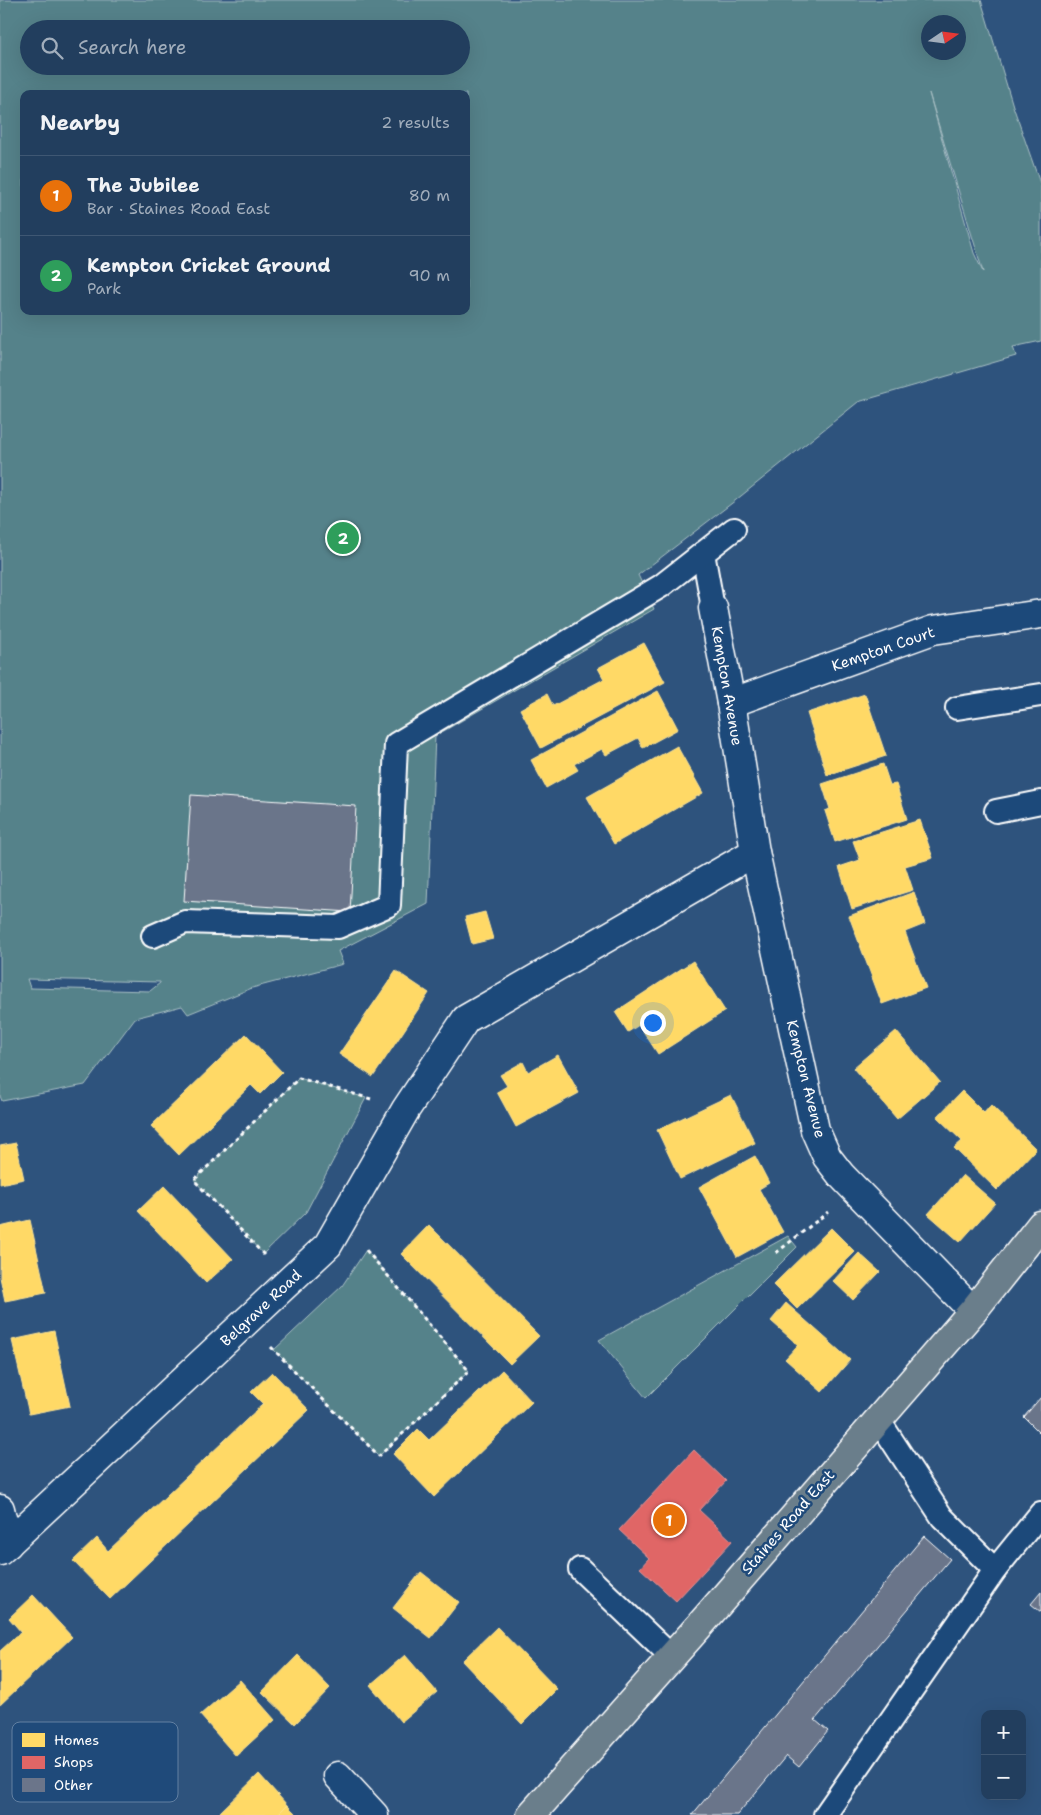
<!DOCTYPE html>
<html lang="en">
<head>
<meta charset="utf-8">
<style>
  body { margin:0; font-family:"Shantell Sans",sans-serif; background:#2e4967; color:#f1f3f6 }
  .controls { position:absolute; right:15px; bottom:15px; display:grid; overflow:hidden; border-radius:10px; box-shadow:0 5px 20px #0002 }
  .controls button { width:45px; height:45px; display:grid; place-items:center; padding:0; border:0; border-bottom:1px solid #3f5773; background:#223e5e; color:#f1f3f6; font:25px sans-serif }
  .compass { position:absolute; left:921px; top:15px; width:45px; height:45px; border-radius:50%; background:#223e5e; box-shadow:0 5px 20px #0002; rotate:77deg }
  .you { position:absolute; left:652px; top:1022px; width:18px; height:18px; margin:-12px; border:4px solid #fff; border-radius:50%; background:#1a73e8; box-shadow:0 0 0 8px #1a73e833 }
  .badge { display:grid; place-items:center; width:32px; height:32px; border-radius:50%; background:#8bbbb9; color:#fff; font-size:16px; font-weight:700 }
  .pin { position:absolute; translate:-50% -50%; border:2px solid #fff; box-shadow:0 1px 5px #0006 }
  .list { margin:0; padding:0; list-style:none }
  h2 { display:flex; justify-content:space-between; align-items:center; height:65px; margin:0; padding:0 20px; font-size:21px }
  h2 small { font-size:16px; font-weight:400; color:#a2aebc }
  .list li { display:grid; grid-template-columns:32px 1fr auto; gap:15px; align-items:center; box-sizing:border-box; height:80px; padding:0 20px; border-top:1px solid #3f5773 }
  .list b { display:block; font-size:19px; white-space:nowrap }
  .list p { margin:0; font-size:16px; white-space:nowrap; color:#a2aebc }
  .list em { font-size:16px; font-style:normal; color:#a2aebc }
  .icon { flex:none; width:28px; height:28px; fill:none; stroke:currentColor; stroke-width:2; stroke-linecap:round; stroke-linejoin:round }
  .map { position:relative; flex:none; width:1041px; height:1815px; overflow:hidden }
  .search { position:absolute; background:#223e5e; box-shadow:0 5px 20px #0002; left:20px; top:20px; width:450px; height:55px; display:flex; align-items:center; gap:12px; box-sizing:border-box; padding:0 18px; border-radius:28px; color:#a2aebc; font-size:19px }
  .panel { position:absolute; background:#223e5e; box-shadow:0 5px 20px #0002; left:20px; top:90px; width:450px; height:225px; border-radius:10px }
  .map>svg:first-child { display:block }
  .green { fill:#54828a; stroke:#aac0c4; fill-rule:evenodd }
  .homes { fill:#ffd966; stroke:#ffe494 }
  .shops { fill:#e06666; stroke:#e99494 }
  .building { fill:#6b758a; stroke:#fff }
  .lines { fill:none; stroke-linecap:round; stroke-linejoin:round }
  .lane-casing { stroke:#fff; stroke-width:26 }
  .street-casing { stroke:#fff; stroke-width:31 }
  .highway-casing { stroke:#fff; stroke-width:31 }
  .path { stroke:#fff; stroke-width:3; stroke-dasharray:4 4; stroke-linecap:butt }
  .lane { stroke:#1f4a7a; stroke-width:22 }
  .street { stroke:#1f4a7a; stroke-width:28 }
  .highway { stroke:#6b7e8b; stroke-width:28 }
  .labels { text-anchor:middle; stroke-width:5; stroke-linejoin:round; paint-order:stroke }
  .street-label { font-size:15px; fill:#fff; stroke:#1f4a7a }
  .key { fill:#1f4a7a; stroke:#6280a2; stroke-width:1 }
  .key-label { font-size:14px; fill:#fff }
</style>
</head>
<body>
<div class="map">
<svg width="1041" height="1815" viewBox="0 0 1041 1815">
  <rect width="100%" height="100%" fill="#2e537d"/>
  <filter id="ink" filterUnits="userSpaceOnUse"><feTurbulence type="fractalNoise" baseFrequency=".02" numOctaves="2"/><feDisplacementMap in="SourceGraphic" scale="10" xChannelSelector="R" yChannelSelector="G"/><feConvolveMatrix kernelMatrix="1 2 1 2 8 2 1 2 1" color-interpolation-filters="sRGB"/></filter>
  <g filter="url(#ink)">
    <g class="green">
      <path d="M0,0H981L1013,106L1041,186V341L1013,347L1016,356L858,402L736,500L638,575L654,609L435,736L428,904L338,951L343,964L252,988L188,1014L182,1006L135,1018L85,1085L2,1101L0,1096ZM928,22H958V52H928ZM29,29H461V66H29ZM929,93L983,272L974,253ZM24,94H466V311H24ZM27,979L160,982V983L150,991L30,988Z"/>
      <polygon points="299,1078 366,1098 306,1212 263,1254 194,1180"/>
      <polygon points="788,1236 797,1247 646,1398 599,1340"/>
      <polygon points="366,1250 469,1371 379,1456 274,1350 342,1286"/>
    </g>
    <g class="homes">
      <polygon points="644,643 665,682 541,748 520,709 547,694 553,706 604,679 598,668"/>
      <polygon points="658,691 678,729 643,748 638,738 606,755 602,749 574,764 578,770 546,788 531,760"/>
      <polygon points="865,694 886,756 827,775 807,713"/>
      <polygon points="677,746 703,793 614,844 587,797"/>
      <polygon points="883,764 890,785 896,784 907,819 835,842 825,811 830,809 822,784"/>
      <polygon points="920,820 933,858 905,866 913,890 852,909 839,867 860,860 853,841"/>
      <polygon points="914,892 925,924 905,932 926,988 882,1004 849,916"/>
      <polygon points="485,912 493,939 472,944 465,917"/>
      <polygon points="693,961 725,1011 658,1054 639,1025 628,1032 615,1012"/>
      <polygon points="396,971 429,993 373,1077 339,1054"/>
      <polygon points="896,1031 940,1082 897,1119 853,1068"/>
      <polygon points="246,1034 282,1072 260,1094 251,1085 179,1155 151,1126"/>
      <polygon points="558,1055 579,1093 516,1127 497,1092 507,1086 500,1075 523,1062 528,1072"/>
      <polygon points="962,1091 984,1113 991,1105 1036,1149 997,1190 954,1148 962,1141 937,1117"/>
      <polygon points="731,1095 755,1143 680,1179 657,1130"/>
      <polygon points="16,1143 24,1179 0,1184 0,1146"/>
      <polygon points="755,1156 769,1183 759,1189 783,1232 737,1257 699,1187"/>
      <polygon points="963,1175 995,1203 960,1242 928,1214"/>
      <polygon points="164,1186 233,1259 206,1283 138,1211"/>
      <polygon points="30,1220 46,1293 5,1301 0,1277 0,1227"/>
      <polygon points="429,1225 539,1336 510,1364 401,1254"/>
      <polygon points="831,1228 855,1252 797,1309 773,1285"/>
      <polygon points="859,1253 880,1272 853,1300 833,1281"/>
      <polygon points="786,1303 850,1360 822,1392 785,1359 798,1345 771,1321"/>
      <polygon points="54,1331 70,1406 29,1414 12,1340"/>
      <polygon points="502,1370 532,1402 434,1497 393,1454 418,1429 429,1440"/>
      <polygon points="272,1372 309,1410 110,1599 73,1561 97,1538 108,1551 263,1404 251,1392"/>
      <polygon points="421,1572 459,1602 431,1638 393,1608"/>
      <polygon points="33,1595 72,1637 0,1705 0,1651 21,1632 9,1618"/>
      <polygon points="497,1627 557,1689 522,1724 462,1661"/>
      <polygon points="298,1655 330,1688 295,1724 262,1692"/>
      <polygon points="405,1655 437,1692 401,1722 370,1685"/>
      <polygon points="240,1680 275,1720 236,1756 200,1715"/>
      <polygon points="259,1774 287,1805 277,1815 223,1815 220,1812"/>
      <polygon points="287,1805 297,1815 277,1815"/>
    </g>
    <polygon class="shops" points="694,1450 726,1481 699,1510 732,1541 676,1601 640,1568 649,1558 619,1530"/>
    <g class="building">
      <polygon points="191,795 356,806 350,912 184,901"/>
      <polygon points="1041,1397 1041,1434 1024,1417"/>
      <polygon points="924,1536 950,1559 815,1720 828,1731 799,1767 786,1756 737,1815 692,1815"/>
      <polygon points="1041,1592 1041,1612 1031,1604"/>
    </g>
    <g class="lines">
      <g class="lane-casing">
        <g id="lane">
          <polyline points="703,553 713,608"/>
          <polyline points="957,708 1041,695"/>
          <polyline points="996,811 1041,802"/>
          <polyline points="153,936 185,922 338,927 389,905 396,744 661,586 734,529"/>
          <polyline points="878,1419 942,1517 995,1570"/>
          <polyline points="580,1569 672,1657"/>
          <polyline points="825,1815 995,1570 1041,1513"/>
        </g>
      </g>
      <g class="street-casing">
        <g id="street">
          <polyline points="713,608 731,703 755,852 815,1130 827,1157 841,1175 973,1311"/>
          <polyline points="731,703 933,630 1041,614"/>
          <polyline points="0,1509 8,1544"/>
          <polyline points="0,1551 328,1245 406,1109 466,1019 755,852"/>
          <polyline points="338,1776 374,1815"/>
        </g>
      </g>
      <g class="highway-casing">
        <polyline id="highway" points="531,1815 700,1625 973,1311 1041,1225"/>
      </g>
      <g class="path">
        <polyline points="776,1253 828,1212"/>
        <polyline points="264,1255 194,1180 299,1078 371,1099"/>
        <polyline points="271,1347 379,1456 469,1371 366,1250"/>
      </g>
      <use href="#lane" class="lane"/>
      <use href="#street" class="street"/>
      <use href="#highway" class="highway"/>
    </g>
  </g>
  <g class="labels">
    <g class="street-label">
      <text transform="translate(883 649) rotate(-19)" y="5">Kempton Court</text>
      <text transform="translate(727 686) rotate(80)" y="5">Kempton Avenue</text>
      <text transform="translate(806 1079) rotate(76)" y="5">Kempton Avenue</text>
      <text transform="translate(261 1308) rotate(-43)" y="5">Belgrave Road</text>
      <text transform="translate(788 1522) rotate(-49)" y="5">Staines Road East</text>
    </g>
  </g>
  <rect x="12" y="1722" width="166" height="80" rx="8" class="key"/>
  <rect x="22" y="1733" width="23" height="14" fill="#ffd966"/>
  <rect x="22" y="1756" width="23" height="13" fill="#e06666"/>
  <rect x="22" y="1778" width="23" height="14" fill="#6b758a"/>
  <g class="key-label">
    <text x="54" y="1745">Homes</text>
    <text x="54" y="1767">Shops</text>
    <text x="54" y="1790">Other</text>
  </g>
</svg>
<div class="controls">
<button>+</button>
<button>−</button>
</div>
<svg class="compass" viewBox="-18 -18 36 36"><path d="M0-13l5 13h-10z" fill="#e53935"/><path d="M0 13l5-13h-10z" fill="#a2aebc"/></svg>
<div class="you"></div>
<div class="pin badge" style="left:669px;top:1520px;background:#e8710a">1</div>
<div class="pin badge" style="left:343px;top:538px;background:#2e9e5b">2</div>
<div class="search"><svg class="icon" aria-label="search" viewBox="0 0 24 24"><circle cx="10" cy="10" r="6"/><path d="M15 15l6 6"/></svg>Search here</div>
<section class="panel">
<h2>Nearby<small>2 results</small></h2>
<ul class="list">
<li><span class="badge" style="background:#e8710a">1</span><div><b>The Jubilee</b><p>Bar · Staines Road East</p></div><em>80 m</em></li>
<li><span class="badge" style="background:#2e9e5b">2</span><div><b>Kempton Cricket Ground</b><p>Park</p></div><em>90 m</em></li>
</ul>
</section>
</div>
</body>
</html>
